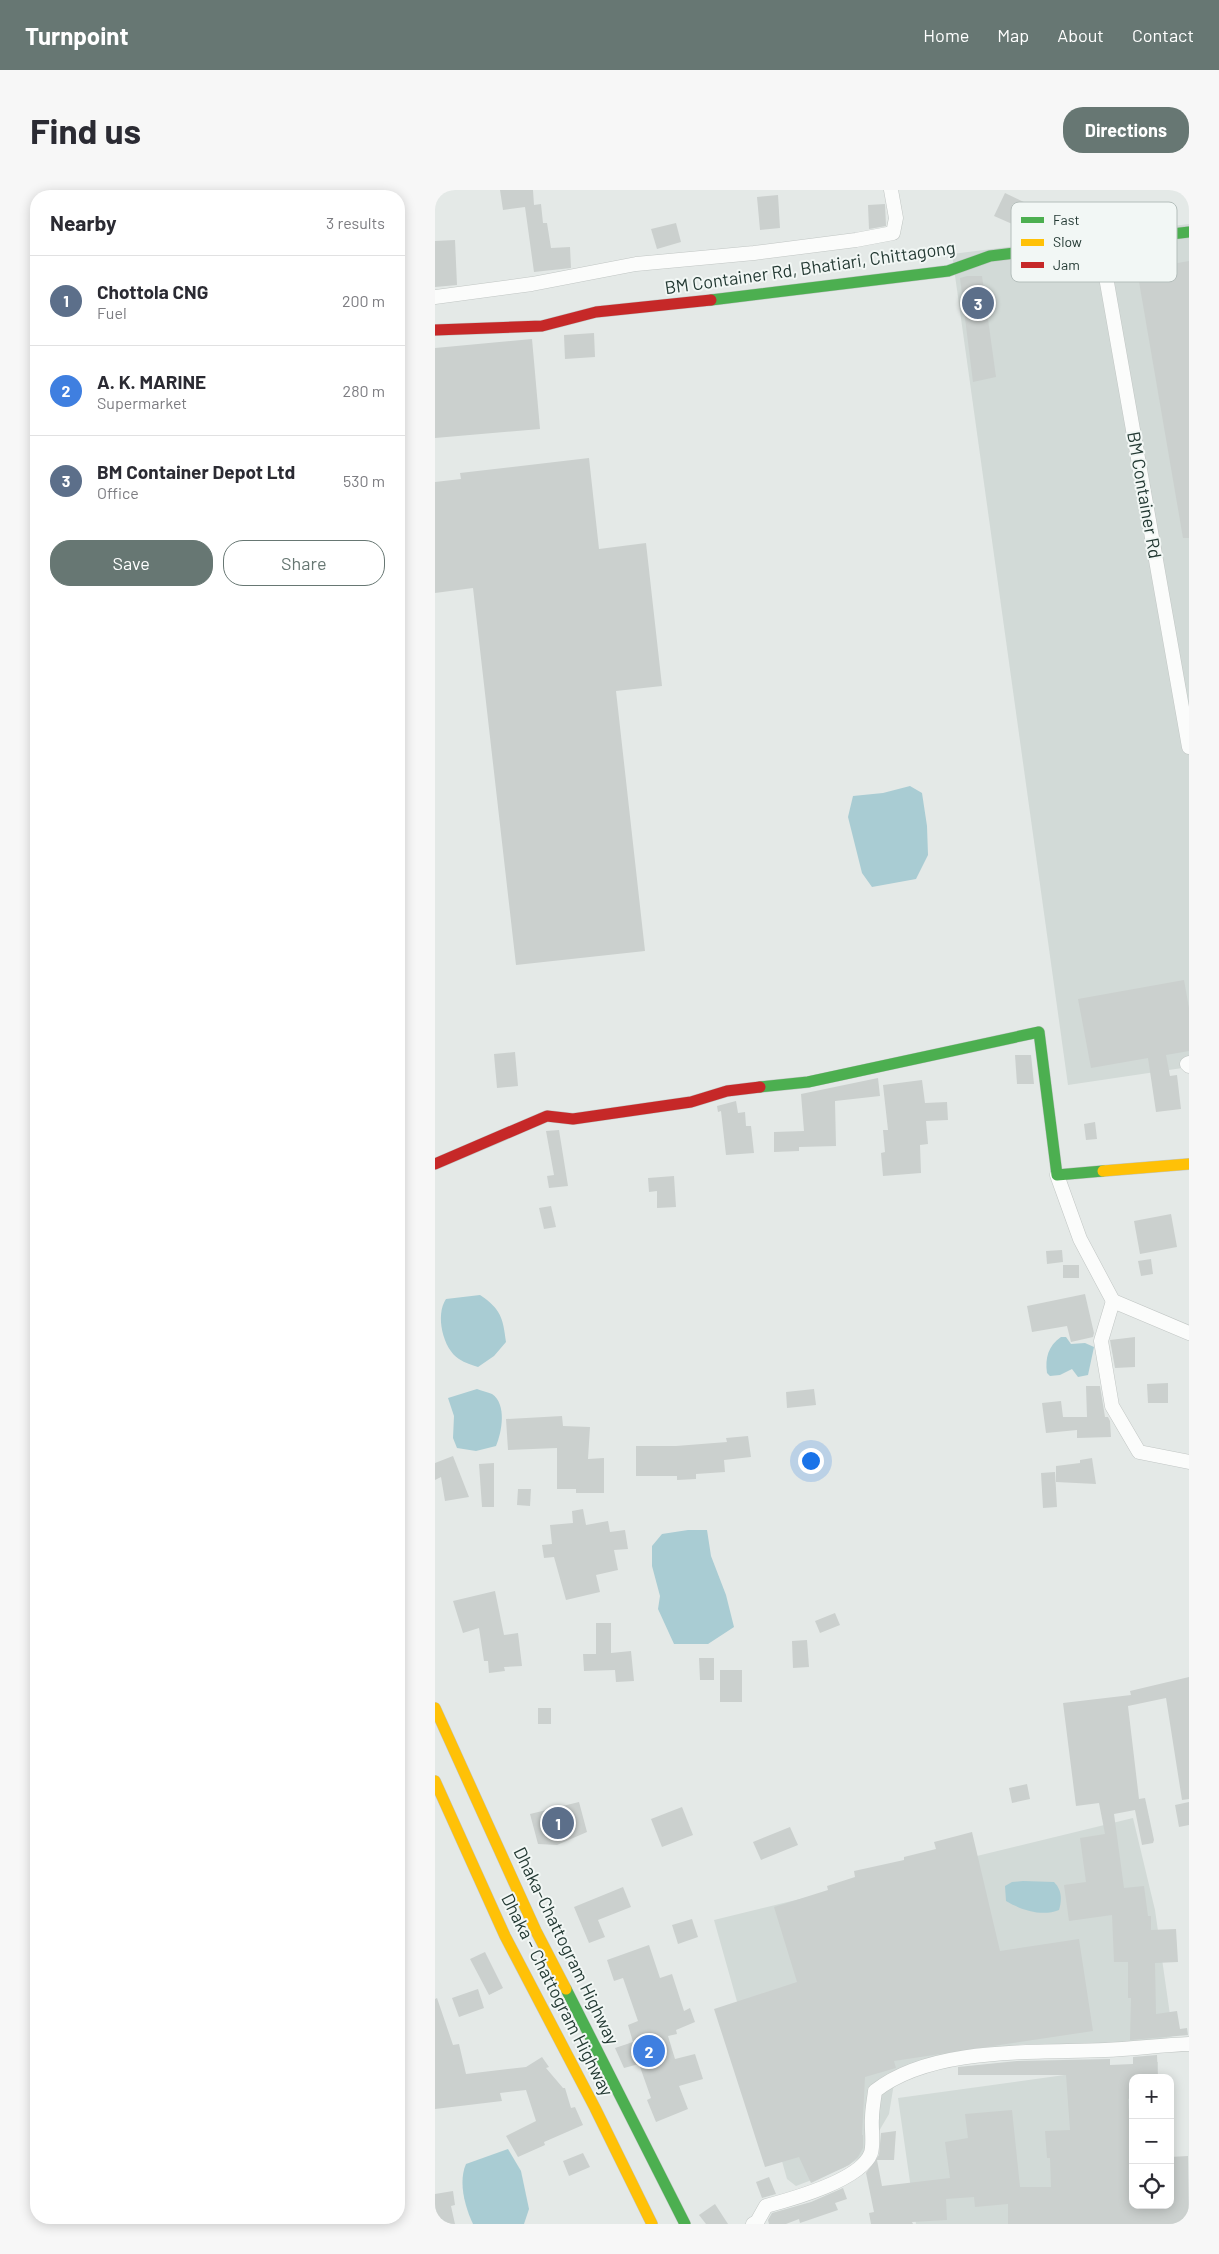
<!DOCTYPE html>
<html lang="en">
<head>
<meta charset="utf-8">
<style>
  body { margin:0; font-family:Barlow,sans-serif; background:#f7f7f7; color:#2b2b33 }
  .controls { position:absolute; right:15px; bottom:15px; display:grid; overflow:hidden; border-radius:10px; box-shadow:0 2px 12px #0003 }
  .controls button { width:45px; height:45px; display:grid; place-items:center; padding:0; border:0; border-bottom:1px solid #e1e1e2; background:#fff; color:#2b2b33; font:25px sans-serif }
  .you { position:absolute; left:375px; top:1270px; width:18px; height:18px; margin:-12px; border:4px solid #fff; border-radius:50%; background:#1a73e8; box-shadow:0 0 0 8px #1a73e833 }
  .badge { display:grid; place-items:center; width:32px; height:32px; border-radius:50%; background:#677773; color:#fff; font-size:16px; font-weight:700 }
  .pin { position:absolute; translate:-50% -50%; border:2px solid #fff; box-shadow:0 1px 5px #0006 }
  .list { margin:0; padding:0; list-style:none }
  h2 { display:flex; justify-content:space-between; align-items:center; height:65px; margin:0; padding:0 20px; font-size:21px }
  h2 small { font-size:16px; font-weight:400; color:#7c7c81 }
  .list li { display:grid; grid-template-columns:32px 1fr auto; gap:15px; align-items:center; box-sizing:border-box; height:90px; padding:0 20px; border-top:1px solid #e1e1e2 }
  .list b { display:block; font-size:19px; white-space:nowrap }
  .list p { margin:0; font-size:16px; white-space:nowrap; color:#7c7c81 }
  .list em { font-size:16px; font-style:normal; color:#7c7c81 }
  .actions { display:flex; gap:10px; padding:15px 20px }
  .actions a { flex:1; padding:11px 0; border:1px solid #677773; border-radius:20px; text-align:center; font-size:18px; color:#677773 }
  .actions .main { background:#677773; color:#fff }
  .icon { flex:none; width:28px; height:28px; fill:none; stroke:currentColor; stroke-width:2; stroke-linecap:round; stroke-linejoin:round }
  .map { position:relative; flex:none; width:754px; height:2034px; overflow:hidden; border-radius:20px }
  header { display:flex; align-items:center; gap:30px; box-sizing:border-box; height:70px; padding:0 25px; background:#677773; color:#fff }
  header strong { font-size:24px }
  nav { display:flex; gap:28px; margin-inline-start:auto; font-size:18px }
  .intro { display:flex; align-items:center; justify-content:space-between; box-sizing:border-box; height:120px; padding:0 30px }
  h1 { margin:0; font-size:35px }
  .button { padding:12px 22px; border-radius:20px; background:#677773; color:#fff; font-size:18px; font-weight:700 }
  main { display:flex; gap:30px; padding:0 30px }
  aside { flex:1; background:#fff; border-radius:20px; box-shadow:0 2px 12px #0003 }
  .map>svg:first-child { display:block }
  .built { fill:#d2dad7 }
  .water { fill:#a9ccd3 }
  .building { fill:#cbd0ce }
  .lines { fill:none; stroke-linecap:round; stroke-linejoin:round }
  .street-casing { stroke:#c1c6c4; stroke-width:15 }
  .fast-casing { stroke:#c0c6c4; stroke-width:12 }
  .slow-casing { stroke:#c0c6c4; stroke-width:12 }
  .jam-casing { stroke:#c0c6c4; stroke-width:12 }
  .street { stroke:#fbfcfb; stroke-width:14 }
  .fast { stroke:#4caf50; stroke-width:11 }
  .slow { stroke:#ffc107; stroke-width:11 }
  .jam { stroke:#c62828; stroke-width:11 }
  .labels { text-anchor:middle; stroke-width:4; stroke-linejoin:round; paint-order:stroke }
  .street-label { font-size:18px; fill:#243a34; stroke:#f2f7f5 }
  .key { fill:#f2f7f5; stroke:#b4bebb; stroke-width:1 }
  .key-label { font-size:14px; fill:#243a34 }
</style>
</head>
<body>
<header>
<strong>Turnpoint</strong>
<nav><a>Home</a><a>Map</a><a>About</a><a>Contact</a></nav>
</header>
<div class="intro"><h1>Find us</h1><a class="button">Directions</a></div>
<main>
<aside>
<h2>Nearby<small>3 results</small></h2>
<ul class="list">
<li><span class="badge" style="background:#5c6f8a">1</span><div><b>Chottola CNG</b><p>Fuel</p></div><em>200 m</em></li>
<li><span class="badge" style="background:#3f7fe0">2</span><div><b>A. K. MARINE</b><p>Supermarket</p></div><em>280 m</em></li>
<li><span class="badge" style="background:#5c6f8a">3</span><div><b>BM Container Depot Ltd</b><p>Office</p></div><em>530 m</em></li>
</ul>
<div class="actions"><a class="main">Save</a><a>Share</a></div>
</aside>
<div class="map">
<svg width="754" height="2034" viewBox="0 0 754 2034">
  <rect width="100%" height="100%" fill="#e4e9e7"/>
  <g class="built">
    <polygon points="754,34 754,877 633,895 517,64"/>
    <polygon points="698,1628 720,1720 738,1846 715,1853 679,1856 588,1854 496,1869 461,1881 454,1924 430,1965 408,1978 361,1996 352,1989 279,1730"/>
    <polygon points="723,1872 722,1888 698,1888 698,2015 721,2034 481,2034 463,1908"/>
  </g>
  <g class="water">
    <polygon points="475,596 487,603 492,636 493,665 481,689 437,697 427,683 413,627 418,606 448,603"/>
    <path d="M45,1105C66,1119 68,1128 71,1152L59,1166L43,1177C37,1175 30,1173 24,1169C8,1159 0,1125 11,1109Z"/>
    <path d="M626,1147H631L636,1154L650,1153L659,1157L653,1185L643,1187L637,1179L625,1185L615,1186L612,1183C610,1168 613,1156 626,1147Z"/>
    <path d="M42,1199C46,1201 53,1202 57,1204C72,1214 67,1242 61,1256L41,1261L22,1258L18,1248L19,1226L13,1208Z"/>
    <polygon points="253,1340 272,1340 276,1366 291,1405 299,1437 273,1454 239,1454 223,1419 225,1406 217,1376 217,1356 227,1344"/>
    <path d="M588,1691L619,1692C627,1700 627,1710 624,1720C607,1727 586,1720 571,1711L570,1696L577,1692Z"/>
    <path d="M73,1959L86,1981L94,2019L89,2034H38C30,2017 23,1992 31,1974Z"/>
  </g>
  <g class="building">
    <polygon points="65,0 98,0 99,15 106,14 108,33 112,33 116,58 135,57 136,78 99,82 90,17 68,20"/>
    <polygon points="570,3 595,15 584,37 559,26"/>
    <polygon points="343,5 345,38 325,40 322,7"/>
    <polygon points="450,14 451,36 434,39 433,15"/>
    <polygon points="241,33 246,52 222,59 216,39"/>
    <polygon points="20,50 22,95 0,97 0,51"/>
    <polygon points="754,71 754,348 748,348 702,80"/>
    <polygon points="532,86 547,86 561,187 538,192 525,88"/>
    <polygon points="159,143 160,167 130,169 129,145"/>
    <polygon points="97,149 105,239 0,248 0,158"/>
    <polygon points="154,268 164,359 211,353 227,496 181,501 210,761 81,775 38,398 0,403 0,292 26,289 25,283"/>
    <polygon points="749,790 754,818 754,861 731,865 735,886 742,885 746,919 721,922 713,868 656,878 643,809"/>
    <polygon points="80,862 83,896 62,898 59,864"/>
    <polygon points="580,865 596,865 599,894 582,894"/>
    <polygon points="443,888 445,906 400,911 401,956 364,957 364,961 339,962 339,942 369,941 366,904"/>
    <polygon points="487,890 490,913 512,912 513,930 491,931 493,954 485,955 486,983 448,986 446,963 450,962 448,940 453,940 448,895"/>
    <polygon points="301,911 303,923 310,922 311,936 316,936 319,963 291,965 286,921 283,922 282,916"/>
    <polygon points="660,932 662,949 651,950 649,934"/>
    <polygon points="124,940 133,996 114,998 112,986 119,985 111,941"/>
    <polygon points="239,986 241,1017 222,1018 222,1001 214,1002 213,988"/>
    <polygon points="116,1016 121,1037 109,1039 104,1018"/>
    <polygon points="736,1024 742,1057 705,1064 699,1031"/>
    <polygon points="627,1060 628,1072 612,1074 611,1061"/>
    <polygon points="716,1069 718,1084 706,1086 703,1071"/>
    <rect x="628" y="1075" width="16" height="13"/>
    <polygon points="650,1104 659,1143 658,1147 636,1152 632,1136 597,1142 592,1116"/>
    <polygon points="700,1147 700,1177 680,1178 675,1150"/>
    <polygon points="733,1193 733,1213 713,1213 712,1194"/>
    <polygon points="651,1196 665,1196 670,1227 673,1227 675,1231 676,1247 642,1248 642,1240 611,1243 607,1213 626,1211 628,1227 652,1227"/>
    <polygon points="379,1199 381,1215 352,1218 351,1202"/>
    <polygon points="127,1226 128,1236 155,1237 153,1269 169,1268 169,1303 141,1303 141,1299 122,1299 122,1258 73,1260 71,1229"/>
    <polygon points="313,1246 316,1267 289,1270 290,1282 261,1284 261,1289 242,1290 242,1286 201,1286 201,1256 241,1256 292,1252 291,1248"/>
    <polygon points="18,1266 34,1307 10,1311 6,1287 0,1290 0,1273"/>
    <polygon points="657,1268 661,1294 621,1292 621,1276 645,1273 645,1270"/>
    <polygon points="59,1273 59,1317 47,1317 44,1274"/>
    <polygon points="620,1282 622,1317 608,1318 606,1283"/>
    <polygon points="83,1299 96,1299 95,1316 82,1315"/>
    <polygon points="148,1319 151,1335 173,1331 175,1342 190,1340 193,1359 179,1360 183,1380 161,1385 165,1402 131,1410 119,1367 109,1368 107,1355 117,1354 115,1335 138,1333 137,1321"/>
    <polygon points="60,1401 69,1445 83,1443 87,1476 69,1477 70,1481 54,1483 53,1471 49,1471 44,1438 28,1443 18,1411"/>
    <polygon points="400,1423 405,1435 385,1443 380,1431"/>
    <polygon points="161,1433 176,1433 176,1463 196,1461 199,1491 181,1492 180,1480 149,1481 148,1464 161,1464"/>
    <polygon points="372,1450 374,1477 358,1478 357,1451"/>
    <polygon points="264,1468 279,1468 279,1490 265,1490"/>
    <rect x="285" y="1480" width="22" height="32"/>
    <polygon points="754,1487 754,1609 747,1610 731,1508 693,1516 704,1609 710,1608 719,1650 718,1653 707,1655 700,1620 679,1624 689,1698 709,1696 713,1726 716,1726 716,1740 741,1739 743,1772 720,1773 721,1824 742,1821 745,1839 752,1838 753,1845 695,1850 696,1808 693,1808 693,1772 679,1772 677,1725 634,1731 629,1695 651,1692 645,1648 670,1644 664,1613 641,1616 628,1513 696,1505 695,1501"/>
    <rect x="103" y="1518" width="13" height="16"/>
    <polygon points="592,1594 595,1609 577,1613 574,1598"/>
    <polygon points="144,1612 152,1642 122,1655 103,1654 95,1624"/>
    <polygon points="754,1612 754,1635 744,1637 740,1615"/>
    <polygon points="247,1617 258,1645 227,1657 216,1629"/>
    <polygon points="355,1637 363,1655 326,1670 318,1652"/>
    <polygon points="537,1642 565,1761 644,1749 658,1841 459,1871 461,1878 430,1887 427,1945 428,1945 428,1958 423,1967 414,1975 376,1993 364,1967 330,1977 279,1819 362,1792 339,1717 393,1700 392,1696 420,1687 419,1681 469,1670 469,1667 501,1659 499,1652"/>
    <polygon points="188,1697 196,1717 163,1730 170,1747 154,1753 139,1717"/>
    <polygon points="257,1729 263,1747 243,1754 237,1735"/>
    <polygon points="214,1755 225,1788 237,1784 249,1821 255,1818 260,1832 241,1840 242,1844 233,1846 240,1869 260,1864 268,1889 244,1896 253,1919 221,1932 212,1910 216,1908 204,1874 189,1878 180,1858 198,1852 193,1835 203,1831 188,1788 179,1791 172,1770"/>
    <polygon points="50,1762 68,1798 54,1805 35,1769"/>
    <polygon points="43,1799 49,1818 24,1827 17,1808"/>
    <polygon points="2,1808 18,1855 24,1854 31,1884 91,1877 107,1867 114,1877 111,1878 128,1898 130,1898 136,1918 140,1917 148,1935 109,1952 110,1955 83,1967 71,1946 101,1931 91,1900 65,1903 67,1911 0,1919 0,1809"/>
    <polygon points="722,1865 723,1888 697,1888 697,1908 693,1909 698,1972 698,2015 735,2015 735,1967 753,1966 754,2034 573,2034 573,2014 540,2017 539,2007 511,2009 512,2030 477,2032 478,2034 436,2034 434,2023 439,2022 431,1983 444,1965 446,1943 461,1941 459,1970 442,1970 447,1996 515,1988 510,1952 533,1948 530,1924 577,1920 585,1997 616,1997 615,1968 612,1968 610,1941 635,1940 631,1885 523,1885 523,1877 582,1871 675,1869 675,1875 698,1874 698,1867"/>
    <polygon points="148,1963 155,1977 134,1986 128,1971"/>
    <polygon points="334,1987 341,2004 327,2008 321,1992"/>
    <polygon points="408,1998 412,2009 400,2013 403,2020 365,2033 364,2029 351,2034 334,2034 333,2030 337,2023 376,2012"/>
    <polygon points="18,2001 20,2015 16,2016 20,2034 0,2034 0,2004"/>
    <polygon points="280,2014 293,2034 271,2034 264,2025"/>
  </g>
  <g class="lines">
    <g class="street-casing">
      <g id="street">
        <polyline points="665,53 754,557"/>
        <polyline points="0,107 97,94 201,74 319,63 421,50 458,43 461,28 456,0"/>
        <polyline points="754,873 752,874 754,876"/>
        <polyline points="622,985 645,1049 678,1111"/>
        <polyline points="754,1143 678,1111 666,1151 677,1216 704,1262 754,1272"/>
        <path d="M318,2034L322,2032L331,2016C357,2009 426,1990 436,1963C439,1953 436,1938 437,1928C437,1919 439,1910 440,1901C497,1856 600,1863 670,1860C698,1859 726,1855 754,1854"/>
      </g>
    </g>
    <g class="fast-casing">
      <g id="fast">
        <polyline points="276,110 513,81 555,66 754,42"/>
        <polyline points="325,897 373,892 604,842 622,985 668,981"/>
        <polyline points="131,1799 250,2034"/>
      </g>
    </g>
    <g class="slow-casing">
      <g id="slow">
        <polyline points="668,981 754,974"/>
        <polyline points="0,1518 101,1741 131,1799"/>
        <polyline points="0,1591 70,1746 160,1918 217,2034"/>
      </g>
    </g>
    <g class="jam-casing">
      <g id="jam">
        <polyline points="0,140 107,136 161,122 276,110"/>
        <polyline points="0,974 112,926 138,929 256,912 292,901 325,897"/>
      </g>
    </g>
    <use href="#street" class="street"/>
    <use href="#fast" class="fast"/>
    <use href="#slow" class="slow"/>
    <use href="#jam" class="jam"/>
  </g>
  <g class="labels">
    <g class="street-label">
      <text transform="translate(375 78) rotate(-8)" y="6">BM Container Rd, Bhatiari, Chittagong</text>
      <text transform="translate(709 305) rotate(80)" y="6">BM Container Rd</text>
      <text transform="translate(131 1756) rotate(64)" y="6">Dhaka-Chattogram Highway</text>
      <text transform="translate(122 1805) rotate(63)" y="6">Dhaka - Chattogram Highway</text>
    </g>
  </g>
  <rect x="576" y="12" width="166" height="80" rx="8" class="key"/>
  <rect x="586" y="27" width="23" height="6" fill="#4caf50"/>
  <rect x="586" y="49" width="23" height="7" fill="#ffc107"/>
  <rect x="586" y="72" width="23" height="6" fill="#c62828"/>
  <g class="key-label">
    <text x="618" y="35">Fast</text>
    <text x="618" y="57">Slow</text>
    <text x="618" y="80">Jam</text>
  </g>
</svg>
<div class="controls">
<button>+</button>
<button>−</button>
<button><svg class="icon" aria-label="locate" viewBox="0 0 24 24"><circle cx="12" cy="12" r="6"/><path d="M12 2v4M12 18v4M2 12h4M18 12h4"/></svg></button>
</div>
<div class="you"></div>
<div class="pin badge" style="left:123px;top:1633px;background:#5c6f8a">1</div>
<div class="pin badge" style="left:214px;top:1861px;background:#3f7fe0">2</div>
<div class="pin badge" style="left:543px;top:113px;background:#5c6f8a">3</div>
</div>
</main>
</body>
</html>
